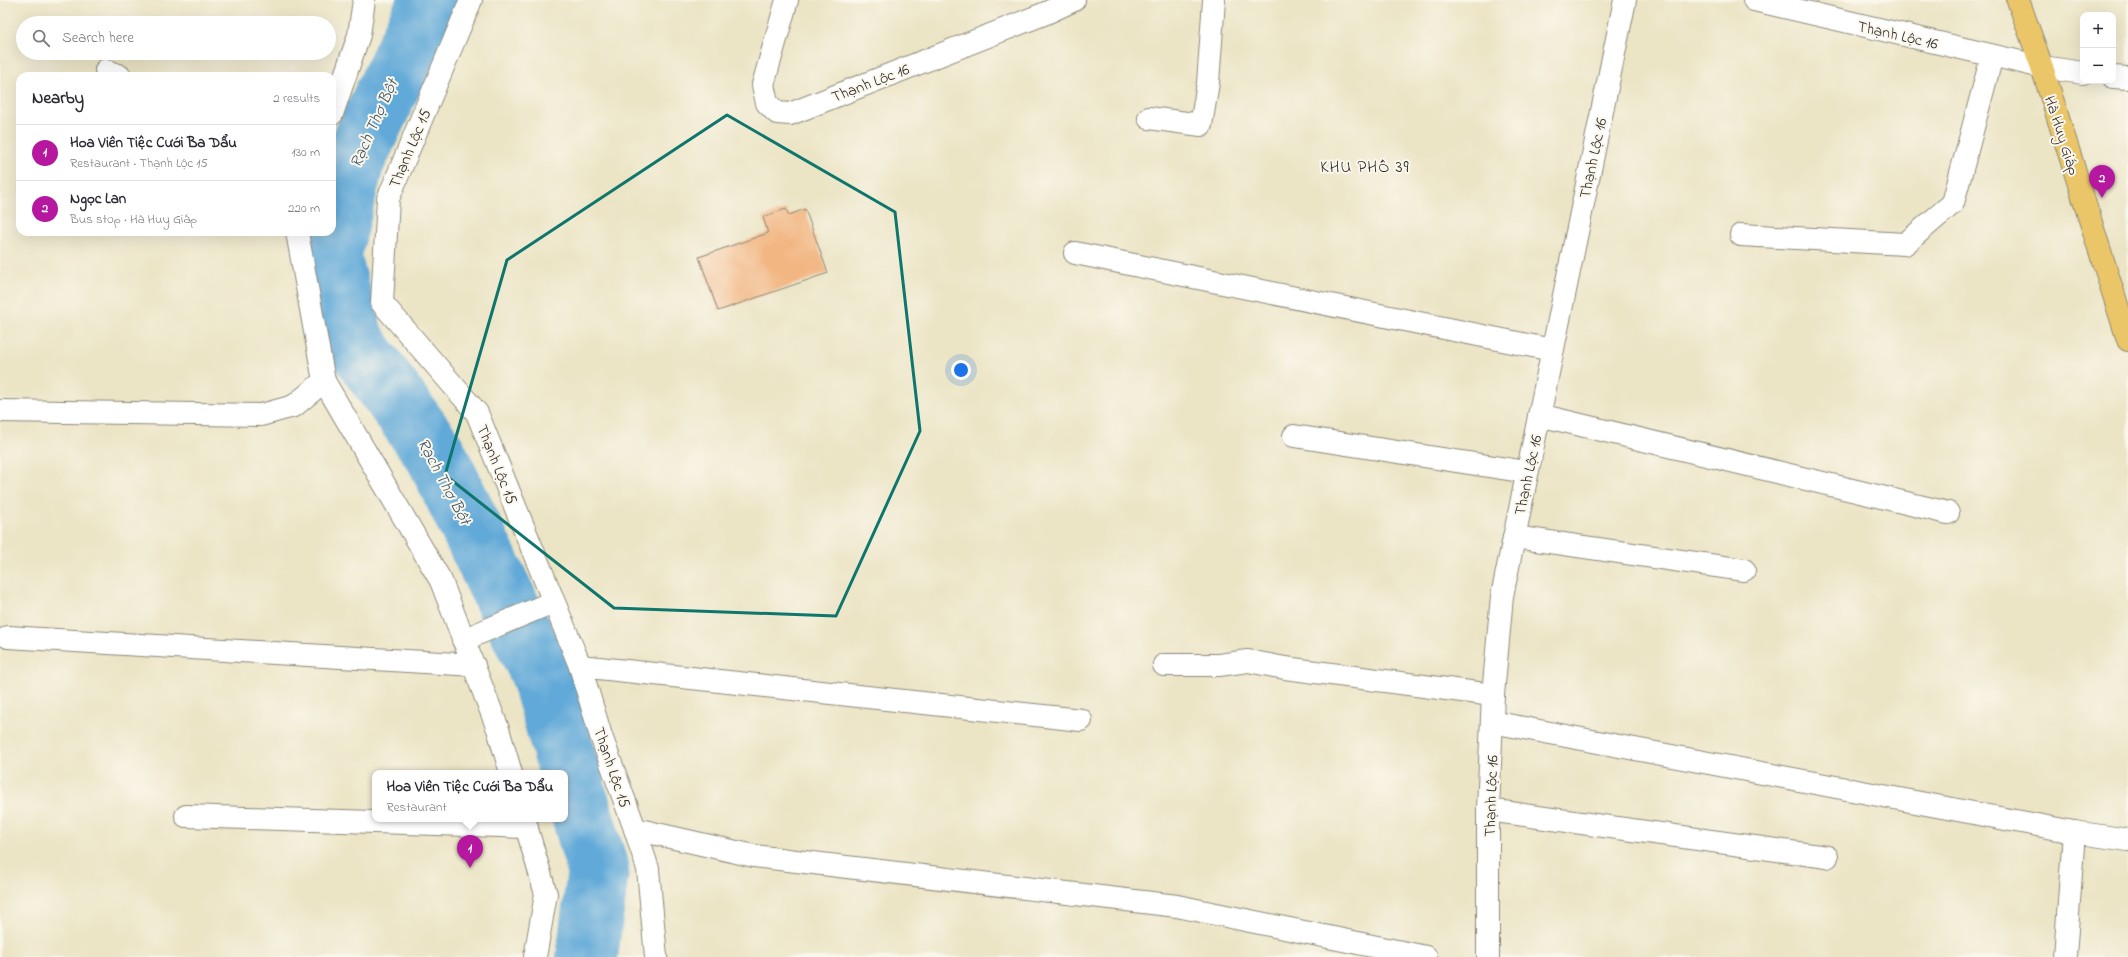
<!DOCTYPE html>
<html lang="en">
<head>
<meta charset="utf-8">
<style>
  body { margin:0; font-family:"Indie Flower",sans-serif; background:#f7f7f7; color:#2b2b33 }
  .controls { position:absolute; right:12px; top:12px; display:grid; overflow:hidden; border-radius:8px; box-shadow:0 4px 16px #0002 }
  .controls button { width:36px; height:36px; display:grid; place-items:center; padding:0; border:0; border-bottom:1px solid #e1e1e2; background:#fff; color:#2b2b33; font:20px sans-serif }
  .you { position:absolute; left:961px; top:370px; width:14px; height:14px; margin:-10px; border:3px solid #fff; border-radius:50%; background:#1a73e8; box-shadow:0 0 0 6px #1a73e833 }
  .badge { display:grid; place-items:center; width:26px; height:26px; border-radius:50%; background:#b5179e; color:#fff; font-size:13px; font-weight:700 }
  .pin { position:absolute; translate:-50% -33px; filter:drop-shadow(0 1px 2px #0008) }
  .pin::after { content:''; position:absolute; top:21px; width:14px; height:12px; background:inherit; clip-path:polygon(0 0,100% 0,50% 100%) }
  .popup { position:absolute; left:372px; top:770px; width:196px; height:52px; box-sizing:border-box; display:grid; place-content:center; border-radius:8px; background:#fff; filter:drop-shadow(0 1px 3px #0005); font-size:13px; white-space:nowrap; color:#7c7c81 }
  .popup b { font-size:15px; color:#2b2b33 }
  .popup::after { content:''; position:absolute; left:50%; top:100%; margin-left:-8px; border:8px solid transparent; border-top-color:#fff }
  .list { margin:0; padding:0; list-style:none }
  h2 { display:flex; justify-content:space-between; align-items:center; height:52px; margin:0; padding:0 16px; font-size:17px }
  h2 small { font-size:13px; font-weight:400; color:#7c7c81 }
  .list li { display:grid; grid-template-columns:26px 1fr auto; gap:12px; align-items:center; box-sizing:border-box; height:56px; padding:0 16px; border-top:1px solid #e1e1e2 }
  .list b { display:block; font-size:15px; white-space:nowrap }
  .list p { margin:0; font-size:13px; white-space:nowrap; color:#7c7c81 }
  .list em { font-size:13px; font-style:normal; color:#7c7c81 }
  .icon { flex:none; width:22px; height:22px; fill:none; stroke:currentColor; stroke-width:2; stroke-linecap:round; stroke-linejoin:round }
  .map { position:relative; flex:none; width:2128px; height:957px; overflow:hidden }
  .search { position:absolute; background:#fff; box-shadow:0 4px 16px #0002; left:16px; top:16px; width:320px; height:44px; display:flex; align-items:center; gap:10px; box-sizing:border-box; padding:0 14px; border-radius:22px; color:#7c7c81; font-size:15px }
  .panel { position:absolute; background:#fff; box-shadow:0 4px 16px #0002; left:16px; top:72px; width:320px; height:164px; border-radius:12px }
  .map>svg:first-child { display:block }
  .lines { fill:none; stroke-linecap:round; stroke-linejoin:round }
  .river { stroke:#61a9d8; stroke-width:62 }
  .building { fill:#f2b682 }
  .minor-casing { stroke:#8b8878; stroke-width:24 }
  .major-casing { stroke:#8b8878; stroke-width:24 }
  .minor { stroke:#fff; stroke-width:22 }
  .major { stroke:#ebc669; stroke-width:22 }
  .marked { fill:none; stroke:#0f766e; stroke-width:3; stroke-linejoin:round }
  .labels { text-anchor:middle; stroke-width:4; stroke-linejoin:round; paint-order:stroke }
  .street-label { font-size:16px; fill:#2b2b2b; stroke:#fbf7ec }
  .water-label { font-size:17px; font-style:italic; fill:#3e5768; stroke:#fbf7ec }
  .neighbourhood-label { font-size:17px; letter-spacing:1px; fill:#2b2b2b; stroke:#fbf7ec }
</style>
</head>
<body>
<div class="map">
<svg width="2128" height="957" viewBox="0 0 2128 957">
  <rect width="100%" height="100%" fill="#fbf7ec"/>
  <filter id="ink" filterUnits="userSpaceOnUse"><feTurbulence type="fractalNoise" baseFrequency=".025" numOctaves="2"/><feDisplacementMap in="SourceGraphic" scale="8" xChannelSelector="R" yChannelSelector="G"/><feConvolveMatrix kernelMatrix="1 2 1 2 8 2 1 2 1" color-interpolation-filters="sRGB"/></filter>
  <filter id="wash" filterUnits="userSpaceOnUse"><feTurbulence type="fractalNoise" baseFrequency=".012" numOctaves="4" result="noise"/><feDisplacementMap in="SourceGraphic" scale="16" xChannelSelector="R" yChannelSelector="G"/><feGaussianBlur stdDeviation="0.9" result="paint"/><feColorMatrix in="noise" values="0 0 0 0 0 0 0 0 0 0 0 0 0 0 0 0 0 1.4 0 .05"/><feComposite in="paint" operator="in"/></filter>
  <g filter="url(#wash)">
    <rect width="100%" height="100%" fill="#ebe4c5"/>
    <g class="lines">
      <polyline class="river" points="430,0 353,163 330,257 353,340 436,455 541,673 598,870 587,957"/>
    </g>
    <g id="blocks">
      <polygon class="building" points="786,209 789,215 805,209 828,273 718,311 699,257 768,233 763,217"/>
    </g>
  </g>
  <g filter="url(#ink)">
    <use href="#blocks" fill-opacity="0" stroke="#8b8878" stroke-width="1"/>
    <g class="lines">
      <g class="minor-casing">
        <g id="minor">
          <polyline points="471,0 388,199 382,303 477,413 580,666 601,736 635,829 648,869 656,957"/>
          <polyline points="787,0 763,85 767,103 777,113 790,114 1046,13 1074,0"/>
          <polyline points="1754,0 2042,67 2083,73"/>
          <polyline points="106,70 120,76"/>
          <polyline points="2113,77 2128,78"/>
          <polyline points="332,114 359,35 364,0"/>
          <polyline points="1149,118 1201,125 1208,83 1214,0"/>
          <polyline points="297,232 324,381 441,581 498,729 511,773"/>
          <polyline points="1741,235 1905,244 1953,203 1992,56"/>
          <polyline points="1075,253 1552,350"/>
          <polyline points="0,411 261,415 294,406 324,381"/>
          <polyline points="1539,415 1948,513"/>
          <polyline points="1294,436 1527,472"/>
          <polyline points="1514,537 1744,570"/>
          <polyline points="8,637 474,665"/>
          <polyline points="463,640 553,602"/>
          <polyline points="1164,665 1219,665 1248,661 1285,668 1493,695"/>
          <polyline points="580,666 1081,720"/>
          <polyline points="1492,722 2074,832"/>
          <polyline points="1488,810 1827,857"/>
          <polyline points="186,816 527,827"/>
          <polyline points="524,819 546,894 535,957"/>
          <polyline points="635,829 754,856 1177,906 1426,957"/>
          <polyline points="1488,957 1488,810 1493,695 1502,596 1625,0"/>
          <polyline points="2065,957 2074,832 2128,840"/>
        </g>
      </g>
      <g class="major-casing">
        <polyline id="major" points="2018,0 2042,67 2128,340"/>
      </g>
      <use href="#minor" class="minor"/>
      <use href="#major" class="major"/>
    </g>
  </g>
  <path class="marked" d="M727,115L895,212L920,431L836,616L614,608L445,475L507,260Z"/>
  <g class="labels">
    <g class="street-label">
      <text transform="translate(1898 34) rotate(13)" y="6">Thạnh Lộc 16</text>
      <text transform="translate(870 82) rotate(-21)" y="6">Thạnh Lộc 16</text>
      <text transform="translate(2063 135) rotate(72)" y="6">Hà Huy Giáp</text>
      <text transform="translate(409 148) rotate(-67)" y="6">Thạnh Lộc 15</text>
      <text transform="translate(1592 158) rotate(-78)" y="6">Thạnh Lộc 16</text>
      <text transform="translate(498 464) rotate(68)" y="6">Thạnh Lộc 15</text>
      <text transform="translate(1527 475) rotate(-78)" y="6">Thạnh Lộc 16</text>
      <text transform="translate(613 767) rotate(71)" y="6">Thạnh Lộc 15</text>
      <text transform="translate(1490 796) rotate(-88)" y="6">Thạnh Lộc 16</text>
    </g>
    <g class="water-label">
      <text transform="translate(373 123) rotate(-66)" y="6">Rạch Thợ Bột</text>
      <text transform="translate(445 481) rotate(62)" y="6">Rạch Thợ Bột</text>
    </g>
    <g class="neighbourhood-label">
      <text x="1365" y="172">KHU PHỐ 39</text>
    </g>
  </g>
</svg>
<div class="controls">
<button>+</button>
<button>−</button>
</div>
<div class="you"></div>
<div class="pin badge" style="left:470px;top:868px">1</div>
<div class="popup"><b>Hoa Viên Tiệc Cưới Ba Dẩu</b>Restaurant</div>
<div class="pin badge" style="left:2102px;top:198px">2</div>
<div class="search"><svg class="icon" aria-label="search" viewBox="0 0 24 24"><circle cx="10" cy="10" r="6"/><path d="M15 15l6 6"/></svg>Search here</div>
<section class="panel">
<h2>Nearby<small>2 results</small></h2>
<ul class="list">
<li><span class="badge">1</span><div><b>Hoa Viên Tiệc Cưới Ba Dẩu</b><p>Restaurant · Thạnh Lộc 15</p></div><em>130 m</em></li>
<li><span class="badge">2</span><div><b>Ngọc Lan</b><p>Bus stop · Hà Huy Giáp</p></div><em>220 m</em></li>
</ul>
</section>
</div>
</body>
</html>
